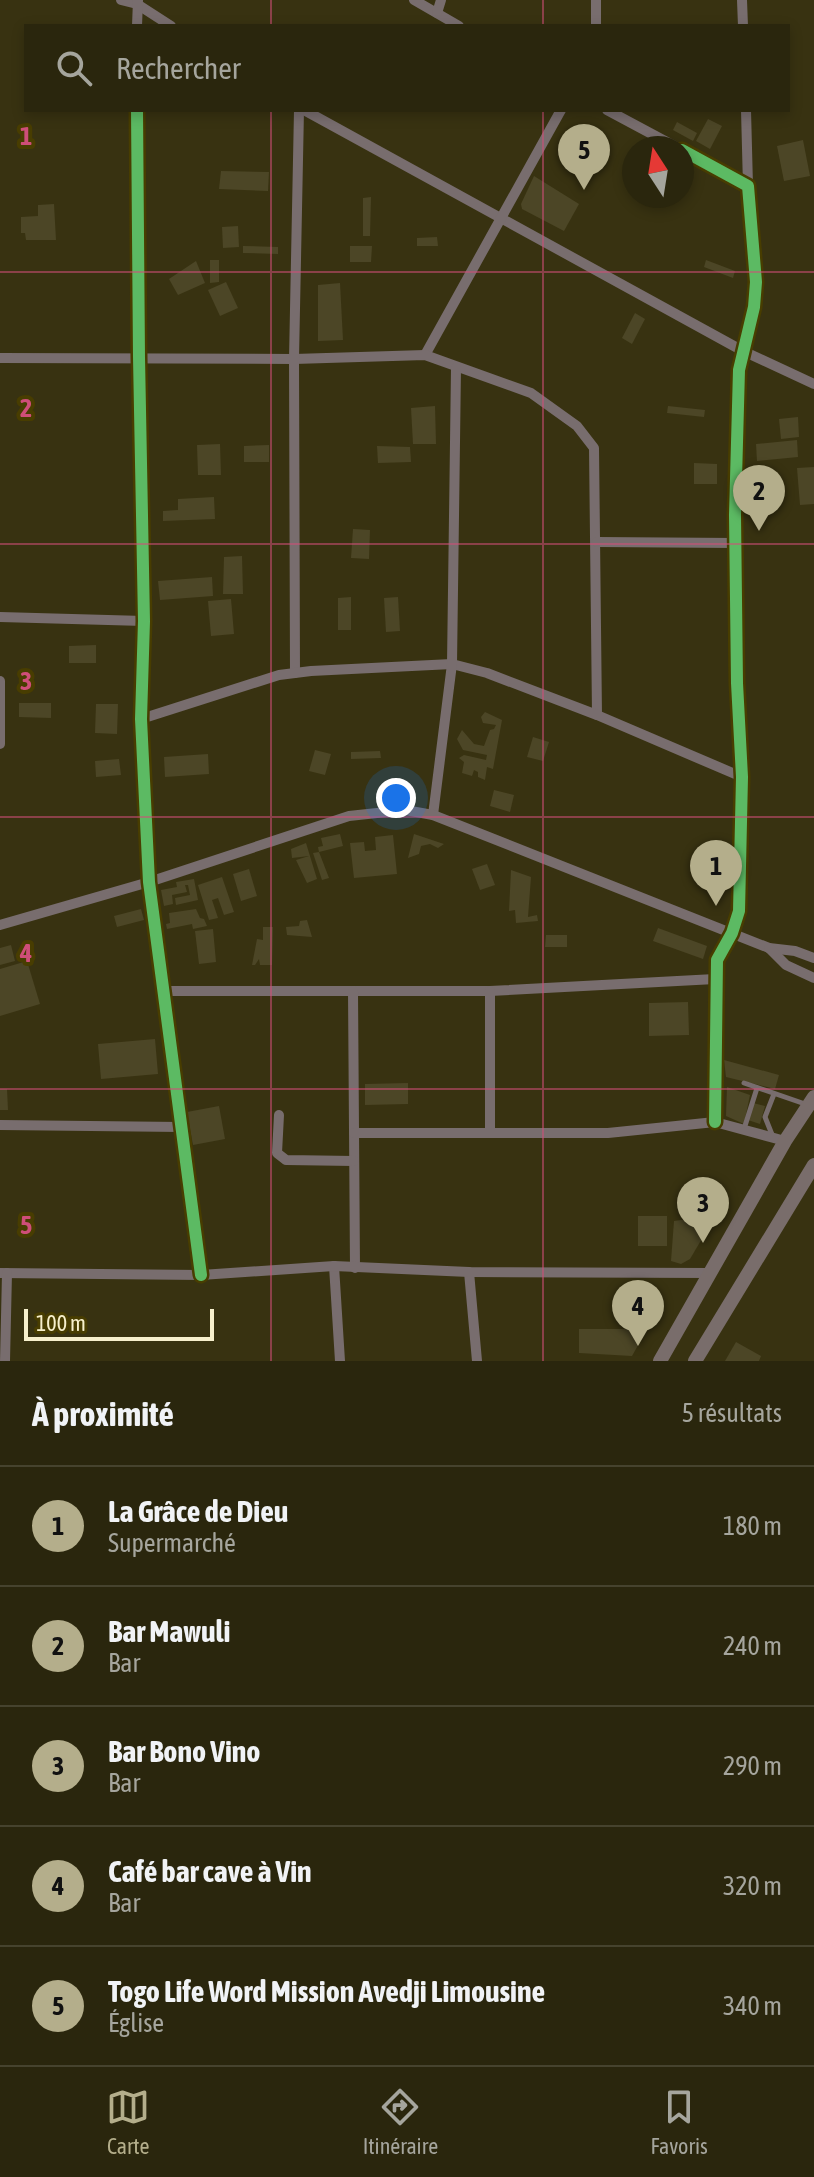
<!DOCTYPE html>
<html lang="fr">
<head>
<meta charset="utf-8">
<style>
  body { margin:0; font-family:"Asap Condensed",sans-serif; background:#322e16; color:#f1f3f6 }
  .compass { position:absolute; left:622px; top:136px; width:72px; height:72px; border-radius:50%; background:#2a260d; box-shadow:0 4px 12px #0003; rotate:348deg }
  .scale { position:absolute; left:24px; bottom:20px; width:190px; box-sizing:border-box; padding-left:8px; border:4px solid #f7f0cd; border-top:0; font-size:22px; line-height:28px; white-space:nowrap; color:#f7f0cd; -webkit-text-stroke:6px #483d01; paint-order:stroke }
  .you { position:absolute; left:396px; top:798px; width:28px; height:28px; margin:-20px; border:6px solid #fff; border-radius:50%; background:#1a73e8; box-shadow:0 0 0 12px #1a73e833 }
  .badge { display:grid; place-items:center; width:52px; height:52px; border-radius:50%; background:#b4ae8b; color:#111; font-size:26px; font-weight:700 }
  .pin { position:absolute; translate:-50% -66px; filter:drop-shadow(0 2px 4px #0008) }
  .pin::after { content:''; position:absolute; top:42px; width:28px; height:24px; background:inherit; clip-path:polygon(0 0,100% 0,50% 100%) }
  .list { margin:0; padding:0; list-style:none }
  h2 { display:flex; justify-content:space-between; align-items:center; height:104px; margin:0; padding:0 32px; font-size:34px }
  h2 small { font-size:26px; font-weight:400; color:#a5a59d }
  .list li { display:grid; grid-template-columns:52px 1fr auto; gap:24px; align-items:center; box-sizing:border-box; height:120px; padding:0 32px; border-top:2px solid #46432e }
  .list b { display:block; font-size:30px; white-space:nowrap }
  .list p { margin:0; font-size:26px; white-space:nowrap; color:#a5a59d }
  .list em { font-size:26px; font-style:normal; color:#a5a59d }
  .icon { flex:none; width:44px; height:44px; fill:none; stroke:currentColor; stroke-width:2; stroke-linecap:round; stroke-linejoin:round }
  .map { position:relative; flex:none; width:814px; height:1361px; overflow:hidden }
  .search { position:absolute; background:#2a260d; box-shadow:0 4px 12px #0003; left:24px; right:24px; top:24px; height:88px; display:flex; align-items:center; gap:20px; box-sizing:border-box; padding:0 28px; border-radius:0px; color:#a5a59d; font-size:30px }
  .sheet { height:704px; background:#2a260d }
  nav { display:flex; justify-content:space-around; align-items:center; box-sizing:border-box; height:112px; border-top:2px solid #46432e; background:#2a260d; font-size:22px; color:#a5a59d }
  nav a { display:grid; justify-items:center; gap:4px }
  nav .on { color:#b4ae8b }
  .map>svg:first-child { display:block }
  .building { fill:#4c4626 }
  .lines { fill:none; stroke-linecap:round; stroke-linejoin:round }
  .lane { stroke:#786d6e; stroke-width:5 }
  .street { stroke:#786d6e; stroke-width:10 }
  .secondary { stroke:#796d6b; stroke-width:14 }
  .cycleway-casing { stroke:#483d01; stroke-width:17 }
  .cycleway { stroke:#5cba63; stroke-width:12 }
  .grid { fill:none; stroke:#cf4e78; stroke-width:2; stroke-opacity:0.55 }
  .grid-label { font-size:26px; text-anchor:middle; font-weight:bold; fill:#cf4e78; stroke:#483d01; stroke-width:8; stroke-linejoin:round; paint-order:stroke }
</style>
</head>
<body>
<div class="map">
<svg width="814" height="1361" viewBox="0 0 814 1361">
  <rect width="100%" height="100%" fill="#383211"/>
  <g class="building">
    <polygon points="708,119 722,126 710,149 696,141"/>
    <polygon points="677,122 697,133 693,141 673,130"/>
    <polygon points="803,140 810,176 784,181 777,146"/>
    <polygon points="221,171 269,172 268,191 219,189"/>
    <polygon points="534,176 579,204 564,231 522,209 521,204"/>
    <polygon points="371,197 370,236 363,236 363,198"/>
    <polygon points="54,204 56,240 26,240 25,233 21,233 21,217 38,216 38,205"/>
    <polygon points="238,226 239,247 223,248 222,227"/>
    <polygon points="437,237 438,246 417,246 417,238"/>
    <polygon points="243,246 278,247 278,254 243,253"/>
    <polygon points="350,246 372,246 371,262 350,262"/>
    <polygon points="210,260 219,260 219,282 210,283"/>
    <polygon points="706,260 735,271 733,278 704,267"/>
    <polygon points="196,261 205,283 178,295 169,279"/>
    <polygon points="226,282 238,308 220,316 208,290"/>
    <polygon points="340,283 343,340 318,341 318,285"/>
    <polygon points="635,313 645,319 632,344 622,338"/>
    <polygon points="435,406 436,444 413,444 411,408"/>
    <polygon points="668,406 705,410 704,417 667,413"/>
    <polygon points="798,417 799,437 781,439 779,419"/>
    <polygon points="797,440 798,457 757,461 756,444"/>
    <polygon points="220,444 221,475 198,475 197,445"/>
    <polygon points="269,445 269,462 244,462 244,446"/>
    <polygon points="377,446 410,447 411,462 378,463"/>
    <polygon points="694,463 717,464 717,484 694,484"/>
    <polygon points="814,467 814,504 800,505 797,468"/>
    <polygon points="772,472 774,490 752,493 750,475"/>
    <polygon points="214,497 215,519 163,521 163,511 178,510 178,499"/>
    <polygon points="353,529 370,530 369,559 351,558"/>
    <polygon points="242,556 243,594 223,594 224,557"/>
    <polygon points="212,577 213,596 160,600 158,581"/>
    <polygon points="351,597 351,630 338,630 338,598"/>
    <polygon points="398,597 400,631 386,632 384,598"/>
    <polygon points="231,599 234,634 211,636 208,601"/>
    <polygon points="96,645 96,663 69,663 69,646"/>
    <polygon points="19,703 51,703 51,718 19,717"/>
    <polygon points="96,704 118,704 117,734 95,733"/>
    <polygon points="485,712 502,720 493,769 487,767 485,780 478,777 478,772 474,770 472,776 462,773 464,762 459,758 464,755 486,760 487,755 463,750 457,739 462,730 474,744 484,746 490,730 494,729 496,725 483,723 481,717"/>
    <polygon points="533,737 549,742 543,761 527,757"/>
    <polygon points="315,750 331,754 325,775 309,771"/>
    <polygon points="380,751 381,758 351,759 351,752"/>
    <polygon points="208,754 209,774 165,777 164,757"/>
    <polygon points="119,759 121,775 96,777 95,761"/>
    <polygon points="494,790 514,795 510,812 490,806"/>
    <polygon points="340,834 343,846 319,852 318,847 323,846 321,838"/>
    <polygon points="414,834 444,844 438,848 430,844 421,846 419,854 408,858"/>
    <polygon points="393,835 397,874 354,878 350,843 364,842 365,851 376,850 375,837"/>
    <polygon points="306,843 317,879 307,883 296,860 309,856 292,858 291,849"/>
    <polygon points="319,852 329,878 322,880 313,853"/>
    <polygon points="487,864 495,885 480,890 472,869"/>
    <polygon points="249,869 257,896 241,901 233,874"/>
    <polygon points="511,870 531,877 528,917 537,915 538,921 516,923 515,910 509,911"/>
    <polygon points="222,877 234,912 224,915 218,898 212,900 218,918 209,920 198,885"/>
    <polygon points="194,879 198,900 176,905 175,898 190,895 188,885 185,885 187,892 172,895 173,904 164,906 161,890 177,887 176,882"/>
    <polygon points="141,909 144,920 117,927 114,916"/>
    <polygon points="196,909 200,918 204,919 207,926 193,929 192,924 167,929 166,924 170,923 169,913"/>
    <polygon points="307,920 312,937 287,935 286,927 299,926 300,921"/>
    <polygon points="263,927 273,927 272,965 260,965 259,959 255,965 252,965 257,939 263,940"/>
    <polygon points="658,928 707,946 703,959 653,941"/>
    <polygon points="213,929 216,962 199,964 195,931"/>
    <polygon points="546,935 567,935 567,947 545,947"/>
    <polygon points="11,945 15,961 0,965 0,948"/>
    <polygon points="27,961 40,1004 0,1016 0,969"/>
    <polygon points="688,1002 689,1035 649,1036 649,1003"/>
    <polygon points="155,1039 158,1074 101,1079 98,1044"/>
    <polygon points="724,1060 779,1075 775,1089 726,1077"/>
    <polygon points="408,1083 408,1104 365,1105 365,1084"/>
    <polygon points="727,1087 750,1095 744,1124 726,1116"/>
    <polygon points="0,1089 7,1089 8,1110 0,1110"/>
    <polygon points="753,1103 765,1106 760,1124 748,1120"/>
    <polygon points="219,1106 225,1139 193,1145 187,1112"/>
    <rect x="638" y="1216" width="29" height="30"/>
    <polygon points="709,1216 713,1220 690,1259 681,1264 671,1261 674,1221"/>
    <polygon points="651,1322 632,1356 579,1353 579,1329 628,1329 628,1325"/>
    <polygon points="736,1342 761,1356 759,1361 725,1361"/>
  </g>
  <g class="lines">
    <g class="lane">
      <polyline points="744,1083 808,1105"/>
      <polyline points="744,1129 757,1088"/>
      <polyline points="773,1137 765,1117 774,1094"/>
    </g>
    <g class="street">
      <polyline points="121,0 137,4 171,26"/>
      <polyline points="414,0 459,26"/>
      <polyline points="742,0 743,26"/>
      <polyline points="437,13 441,0"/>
      <polyline points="137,26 138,0"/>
      <polyline points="596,26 596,0"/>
      <polyline points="137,110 139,357 144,621 141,719 149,882 201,1275"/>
      <polyline points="304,110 743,351 814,384"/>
      <polyline points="607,110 678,148"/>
      <polyline points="746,110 748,186"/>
      <polyline points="682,150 748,186 756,282 754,307 739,370 735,515 737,683 742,777 739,911 732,933 717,960 715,1122"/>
      <polyline points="425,355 561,110"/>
      <polyline points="0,358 294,359 425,355 531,393 577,426 594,448 597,715"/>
      <polyline points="597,542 736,543"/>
      <polyline points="0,617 144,621"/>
      <polyline points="295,673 294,359 299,110"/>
      <polyline points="0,681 0,744"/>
      <polyline points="141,719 279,675 311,671 452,664 487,673 597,715 742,777"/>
      <polyline points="433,815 452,664 456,368"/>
      <polyline points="0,925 149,882 349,816 405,810 433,815 769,948 795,951 814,958"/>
      <polyline points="769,948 786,965 814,978"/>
      <polyline points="163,991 490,991 715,979"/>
      <polyline points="353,991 355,1268"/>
      <polyline points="279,1115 277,1153 286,1160 354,1161"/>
      <polyline points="0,1125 181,1127"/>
      <polyline points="490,1131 490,991"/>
      <polyline points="354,1133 608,1133 715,1122 785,1141"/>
      <polyline points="334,1266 340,1361"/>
      <polyline points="469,1272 477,1361"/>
      <polyline points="0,1273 201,1275 334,1266 469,1272 710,1273"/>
      <polyline points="5,1361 7,1273"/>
    </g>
    <g class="secondary">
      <polyline points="660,1361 785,1141 814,1097"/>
      <polyline points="695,1361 814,1165"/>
    </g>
    <g class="cycleway-casing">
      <g id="cycleway">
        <polyline points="137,110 139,357 144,621 141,719 149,882 201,1275"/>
        <polyline points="682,150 748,186 756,282 754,307 739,370 735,515 737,683 742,777 739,911 732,933 717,960 715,1122"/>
      </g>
    </g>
    <use href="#cycleway" class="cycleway"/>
  </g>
  <path class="grid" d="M271,0V26M543,0V26M271,110V1361M543,110V1361M0,272H814M0,544H814M0,817H814M0,1089H814"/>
  <g class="grid-label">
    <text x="26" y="145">1</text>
    <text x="26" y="417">2</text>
    <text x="26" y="690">3</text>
    <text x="26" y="962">4</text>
    <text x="26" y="1234">5</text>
  </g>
</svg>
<svg class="compass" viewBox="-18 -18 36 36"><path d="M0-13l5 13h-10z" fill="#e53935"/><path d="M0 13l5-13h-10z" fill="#a5a59d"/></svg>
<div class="scale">100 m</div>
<div class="you"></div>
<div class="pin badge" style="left:716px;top:906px">1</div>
<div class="pin badge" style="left:759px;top:531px">2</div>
<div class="pin badge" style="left:703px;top:1243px">3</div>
<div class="pin badge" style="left:638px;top:1346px">4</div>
<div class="pin badge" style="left:584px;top:190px">5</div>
<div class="search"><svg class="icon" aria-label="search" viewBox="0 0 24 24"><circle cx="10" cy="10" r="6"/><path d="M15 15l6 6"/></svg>Rechercher</div>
</div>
<section class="sheet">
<h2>À proximité<small>5 résultats</small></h2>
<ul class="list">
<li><span class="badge">1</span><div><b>La Grâce de Dieu</b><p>Supermarché</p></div><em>180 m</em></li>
<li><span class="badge">2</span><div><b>Bar Mawuli</b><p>Bar</p></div><em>240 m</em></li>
<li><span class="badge">3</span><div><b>Bar Bono Vino</b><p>Bar</p></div><em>290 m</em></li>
<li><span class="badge">4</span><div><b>Café bar cave à Vin</b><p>Bar</p></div><em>320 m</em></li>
<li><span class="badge">5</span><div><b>Togo Life Word Mission Avedji Limousine</b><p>Église</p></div><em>340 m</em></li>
</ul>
</section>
<nav>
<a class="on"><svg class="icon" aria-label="map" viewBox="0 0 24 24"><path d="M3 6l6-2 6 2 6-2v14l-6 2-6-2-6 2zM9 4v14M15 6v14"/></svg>Carte</a>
<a><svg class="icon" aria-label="directions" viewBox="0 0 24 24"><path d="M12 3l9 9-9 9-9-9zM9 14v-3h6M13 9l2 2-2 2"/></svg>Itinéraire</a>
<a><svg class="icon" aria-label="saved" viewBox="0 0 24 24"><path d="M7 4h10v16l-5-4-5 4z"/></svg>Favoris</a>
</nav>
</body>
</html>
